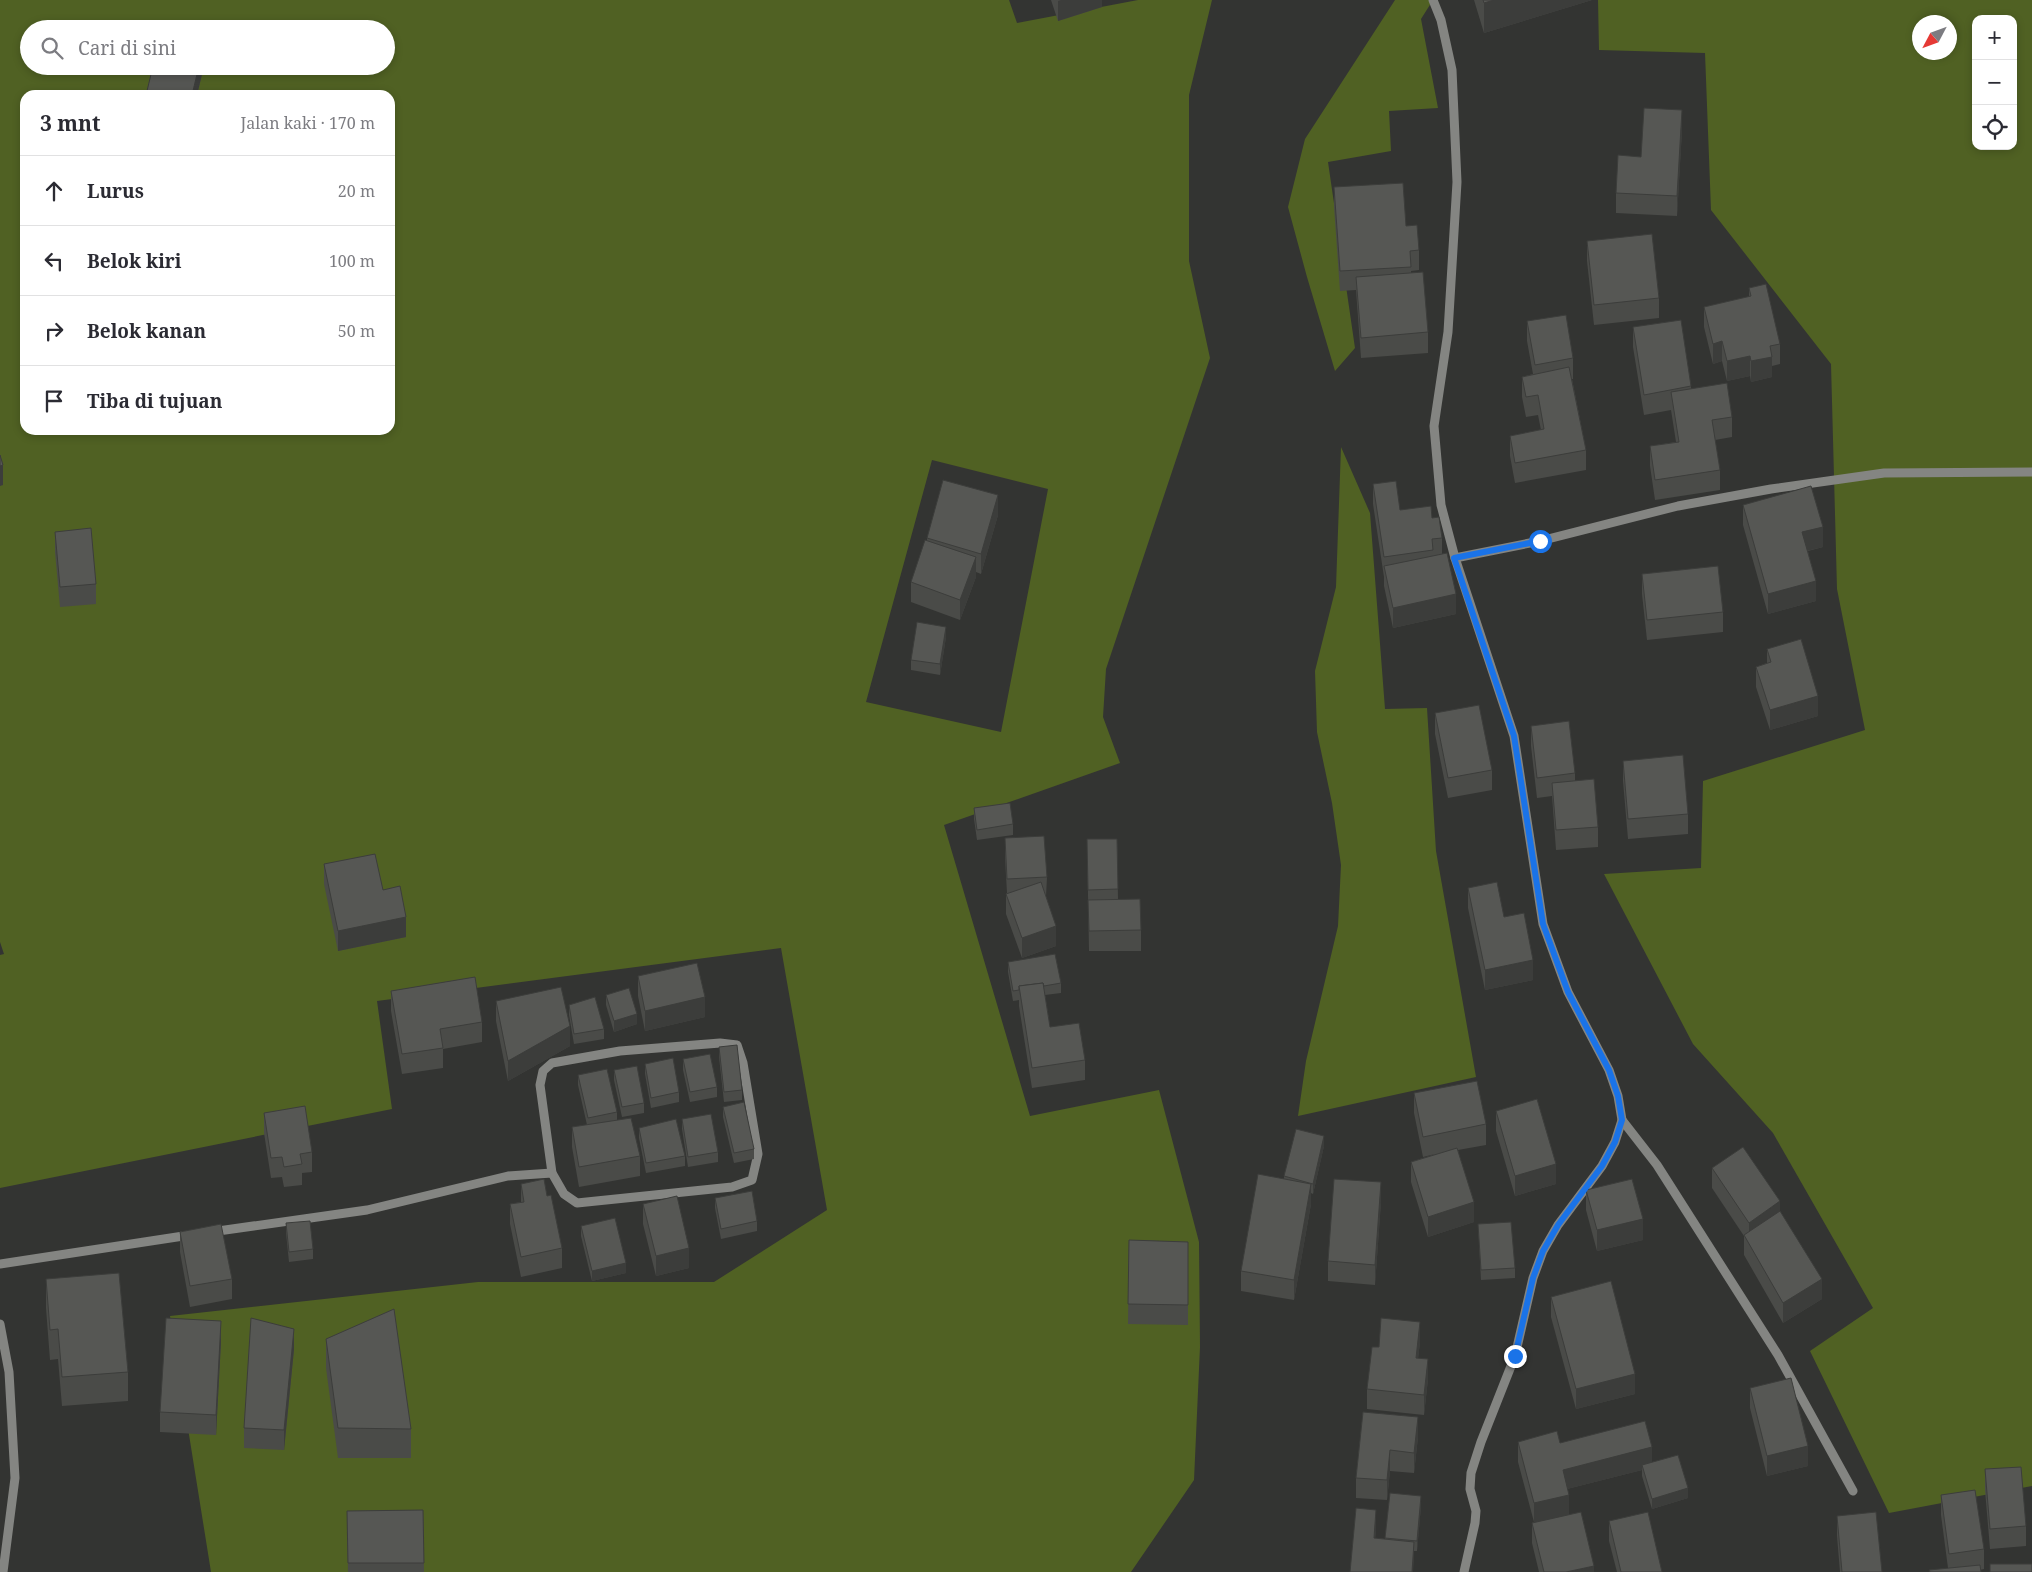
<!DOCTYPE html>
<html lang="id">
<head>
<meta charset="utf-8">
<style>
  body { margin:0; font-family:"Noto Serif",serif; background:#f2f2f3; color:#2b2b33 }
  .controls { position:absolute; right:15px; top:15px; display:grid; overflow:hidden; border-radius:10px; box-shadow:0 2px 8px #0003 }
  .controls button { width:45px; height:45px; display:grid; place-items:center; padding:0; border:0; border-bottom:1px solid #e1e1e2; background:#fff; color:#2b2b33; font:25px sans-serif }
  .compass { position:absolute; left:1912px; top:15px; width:45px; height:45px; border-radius:50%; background:#fff; box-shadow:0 2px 8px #0003; rotate:229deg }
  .stop { position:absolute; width:15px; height:15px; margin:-11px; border:4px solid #1a73e8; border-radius:50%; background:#fff }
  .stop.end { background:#1a73e8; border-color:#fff; box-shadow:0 1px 5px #0008 }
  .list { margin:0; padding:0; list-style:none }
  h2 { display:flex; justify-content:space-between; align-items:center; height:65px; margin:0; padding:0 20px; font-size:21px }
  h2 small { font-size:16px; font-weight:400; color:#7c7c81 }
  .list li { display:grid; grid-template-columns:32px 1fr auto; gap:15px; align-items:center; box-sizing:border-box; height:70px; padding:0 20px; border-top:1px solid #e1e1e2 }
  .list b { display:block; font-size:19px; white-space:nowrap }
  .list em { font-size:16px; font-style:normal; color:#7c7c81 }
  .icon { flex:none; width:28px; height:28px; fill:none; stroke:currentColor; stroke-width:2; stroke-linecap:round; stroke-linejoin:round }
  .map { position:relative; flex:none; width:2032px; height:1572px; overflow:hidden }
  .search { position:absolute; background:#fff; box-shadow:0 2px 8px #0003; left:20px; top:20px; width:375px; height:55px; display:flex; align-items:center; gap:12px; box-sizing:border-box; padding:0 18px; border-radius:28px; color:#7c7c81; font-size:19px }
  .panel { position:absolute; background:#fff; box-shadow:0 2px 8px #0003; left:20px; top:90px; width:375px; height:345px; border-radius:15px }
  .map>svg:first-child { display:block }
  .green { fill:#506123; fill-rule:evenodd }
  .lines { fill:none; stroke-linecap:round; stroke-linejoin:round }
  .minor { stroke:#848582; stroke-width:9 }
  .wall { fill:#4a4b48 }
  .shaded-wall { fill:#3c3d3b }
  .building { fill:#565754; stroke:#3c3d3b }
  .route { stroke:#1a73e8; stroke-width:6 }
</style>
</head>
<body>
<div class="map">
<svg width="2032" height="1572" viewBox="0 0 2032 1572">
  <rect width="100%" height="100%" fill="#333432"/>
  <g class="green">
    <path d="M0,0H1009L1017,23L1138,0H1212L1189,95V261L1210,358L1106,669L1103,717L1120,763L944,825L1030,1116L1159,1090L1199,1242L1200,1347L1194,1480L1131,1572H211L170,1316L478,1282H714L827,1210L781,948L377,1001L392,1109L0,1188V955L4,954L0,942ZM29,29H386V66H29ZM25,95H390V430H25ZM932,460L1048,489L1001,732L866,702Z"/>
    <polygon points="1395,0 1433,0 1421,19 1438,108 1389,111 1391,151 1328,162 1355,348 1335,371 1307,277 1288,207 1305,139"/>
    <path d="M1598,0H2032V1486L1889,1513L1810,1351L1873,1308L1773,1133L1693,1044L1604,874L1701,868L1703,781L1865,730L1837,589L1831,364L1711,210L1705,53L1599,50ZM1976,19H2013V146H1976ZM1920,22H1950V52H1920Z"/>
    <polygon points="1341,447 1370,513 1385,709 1427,708 1436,851 1476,1077 1298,1116 1306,1061 1338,926 1341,865 1332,803 1317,732 1315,671 1336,587"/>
  </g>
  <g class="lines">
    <g class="minor">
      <polyline points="1433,0 1441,20 1452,70 1457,182 1448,332 1434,426 1441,505 1455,558 1514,736 1543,924 1568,992 1609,1070 1618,1096 1622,1120 1615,1142 1602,1166 1558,1225 1543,1251 1533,1278 1515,1356 1481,1442 1471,1473 1470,1489 1476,1511 1475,1523 1464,1572"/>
      <polyline points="1455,558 1540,541 1678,506 1771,489 1884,473 2032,472"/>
      <polygon points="720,1043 737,1045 743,1063 758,1154 752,1180 732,1187 577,1203 564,1194 552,1173 540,1085 543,1071 552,1063 620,1051"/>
      <polyline points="1622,1120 1657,1165 1778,1355 1853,1491"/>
      <polyline points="211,1232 367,1210 508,1176 552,1173"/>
      <polyline points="0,1264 190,1235"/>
      <polyline points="0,1324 9,1372 15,1478 3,1572"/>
    </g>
  </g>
  <g class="wall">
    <polygon points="1051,0 1102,0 1102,7 1058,21"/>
    <polygon points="1474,0 1592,0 1484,33"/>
    <polygon points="153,66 204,66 197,95 147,95 147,91"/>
    <polygon points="1682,130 1677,216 1616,213 1616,193"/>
    <polygon points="1334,187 1406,226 1419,250 1419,270 1411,271 1411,273 1428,332 1428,353 1361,358 1356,290 1340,291 1334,207"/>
    <polygon points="1587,241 1659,298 1659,318 1594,325 1587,261"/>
    <polygon points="1749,288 1780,344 1780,364 1772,366 1772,377 1751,382 1750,376 1727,381 1722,361 1713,364 1704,327 1704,307 1749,297"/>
    <polygon points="1527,321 1573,358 1573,379 1572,379 1586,450 1586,470 1515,483 1510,456 1510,436 1541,430 1538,415 1526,417 1522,397 1522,377 1533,374 1527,341"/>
    <polygon points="1633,327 1691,386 1691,389 1732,417 1732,437 1715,440 1720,470 1720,490 1655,500 1650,466 1650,446 1676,442 1671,410 1644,415 1633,347"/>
    <polygon points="1373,484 1400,510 1432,518 1442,538 1442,554 1456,614 1393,628 1384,586 1384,577 1373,504"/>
    <polygon points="1743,505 1823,547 1808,551 1816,601 1768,614 1743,525"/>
    <polygon points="998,515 981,574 976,572 976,577 960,620 911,602 911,582 927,540 927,538"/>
    <polygon points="55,532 96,584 96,604 60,607 55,552"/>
    <polygon points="1642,574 1723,612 1723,632 1647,640 1642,594"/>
    <polygon points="946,637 940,675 911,670 911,660"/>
    <polygon points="1767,649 1818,716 1770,730 1756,687 1756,667 1767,663"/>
    <polygon points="1435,713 1492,770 1492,790 1448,798 1435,734"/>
    <polygon points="1531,726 1575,773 1575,781 1598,827 1598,847 1556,850 1552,796 1537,798 1531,746"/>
    <polygon points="1623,761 1688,814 1688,834 1628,839 1623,781"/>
    <polygon points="974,808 1013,824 1013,835 977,840 974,819"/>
    <polygon points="1005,838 1047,877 1046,897 1056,946 1022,958 1006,914 1006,894 1007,893 1005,858"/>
    <polygon points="1087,839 1117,839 1118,899 1141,930 1141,951 1089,951"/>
    <polygon points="324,864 383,890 406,937 338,951 324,884"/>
    <polygon points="1468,888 1504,917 1533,980 1485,990 1468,908"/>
    <polygon points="1008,962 1061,983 1061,993 1045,995 1050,1027 1085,1060 1085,1080 1032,1088 1019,1006 1019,1000 1013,1001 1008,972"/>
    <polygon points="638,976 705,1017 645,1031 638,996"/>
    <polygon points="391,991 482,1022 482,1042 443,1049 443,1068 402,1074 391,1011"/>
    <polygon points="606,995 637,1024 614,1032 606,1005"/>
    <polygon points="496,1001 570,1046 508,1081 496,1021"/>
    <polygon points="569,1005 604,1029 604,1039 574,1044 569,1015"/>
    <polygon points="719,1047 742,1090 742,1100 724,1102 719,1057"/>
    <polygon points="683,1059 717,1087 717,1097 690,1102 683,1070"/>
    <polygon points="645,1064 679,1092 679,1102 651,1108 645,1074"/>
    <polygon points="614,1070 644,1103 644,1113 622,1117 614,1080"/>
    <polygon points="578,1075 617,1112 617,1120 640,1156 640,1176 579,1187 572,1147 572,1127 587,1125 578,1085"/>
    <polygon points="1414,1093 1486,1124 1486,1145 1458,1150 1474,1222 1428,1237 1411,1182 1411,1162 1435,1154 1423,1157 1414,1113"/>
    <polygon points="723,1107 754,1149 754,1159 734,1163 723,1117"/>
    <polygon points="1496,1111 1556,1184 1515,1196 1496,1131"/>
    <polygon points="264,1113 312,1152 312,1172 302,1173 302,1185 284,1187 282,1177 271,1178 264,1133"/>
    <polygon points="682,1119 718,1152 718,1162 688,1167 682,1129"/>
    <polygon points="639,1128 685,1156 685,1166 646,1173 639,1138"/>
    <polygon points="1324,1146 1313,1194 1311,1193 1311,1204 1294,1300 1241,1291 1241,1271 1284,1179 1284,1176"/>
    <polygon points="1712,1168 1780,1211 1822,1299 1783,1323 1744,1255 1744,1236 1712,1188"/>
    <polygon points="521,1184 562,1248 562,1268 521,1277 510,1224 510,1204 521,1202"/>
    <polygon points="1586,1190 1643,1240 1597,1251 1586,1210"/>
    <polygon points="715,1198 757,1221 757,1231 721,1239 715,1208"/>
    <polygon points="1381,1202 1375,1285 1328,1281 1328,1261"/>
    <polygon points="643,1204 689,1268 656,1276 643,1224"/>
    <polygon points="286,1223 313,1249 313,1259 289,1262 286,1233"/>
    <polygon points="1478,1224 1515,1268 1515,1278 1481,1280"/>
    <polygon points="581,1226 626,1273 592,1281 581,1236"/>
    <polygon points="180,1232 232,1279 232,1299 190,1307 180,1252"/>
    <polygon points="1129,1240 1188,1242 1188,1325 1128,1324"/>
    <polygon points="46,1279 128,1372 128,1401 62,1406 58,1359 50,1360 46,1308"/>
    <polygon points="1551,1297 1635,1394 1576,1409 1551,1317"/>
    <polygon points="326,1339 411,1429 411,1458 338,1458 326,1368"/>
    <polygon points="221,1341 216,1435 160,1432 160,1412"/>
    <polygon points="1420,1342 1418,1358 1428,1379 1424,1415 1367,1409 1367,1389 1379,1347"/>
    <polygon points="294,1349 284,1450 244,1448 244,1428"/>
    <polygon points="1750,1388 1808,1466 1767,1476 1750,1408"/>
    <polygon points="1363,1412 1418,1437 1414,1473 1390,1471 1387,1500 1356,1498 1356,1478"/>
    <polygon points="1518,1442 1560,1443 1652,1462 1688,1498 1652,1509 1642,1476 1642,1470 1567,1489 1569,1514 1594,1572 1539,1572 1532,1543 1532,1523 1534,1522 1518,1462"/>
    <polygon points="1985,1469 2026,1526 2026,1546 1990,1549 1985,1490"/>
    <polygon points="1390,1493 1421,1506 1417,1551 1414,1551 1414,1562 1350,1572 1376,1530 1375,1538 1385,1539"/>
    <polygon points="1941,1495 1984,1549 1984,1569 1980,1570 1948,1568 1941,1515"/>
    <polygon points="423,1510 424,1572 348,1572 347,1511"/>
    <polygon points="1837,1516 1882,1572 1840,1572 1837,1536"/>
    <polygon points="1609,1521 1662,1572 1617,1572 1609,1541"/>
  </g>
  <g class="shaded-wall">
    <polygon points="1061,0 1102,0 1102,7 1058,21 1058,1"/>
    <polygon points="1494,0 1592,0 1484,33 1484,3"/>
    <polygon points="199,66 204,66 197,95 192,95"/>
    <polygon points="1682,110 1682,130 1677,216 1677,196"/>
    <polygon points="1722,341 1722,361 1713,364 1713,344"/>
    <polygon points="1750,356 1750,376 1727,381 1727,361"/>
    <polygon points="1772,357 1772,377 1751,382 1751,361"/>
    <polygon points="3,465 3,485 0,486 0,466"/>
    <polygon points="998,495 998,515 981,574 981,554"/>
    <polygon points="1823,527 1823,547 1802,552 1802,532"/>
    <polygon points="976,557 976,577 960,620 960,600"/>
    <polygon points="1816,581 1816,601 1768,614 1768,594"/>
    <polygon points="1456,594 1456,614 1393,628 1393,608"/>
    <polygon points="946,627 946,637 940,675 940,664"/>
    <polygon points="1818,696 1818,716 1770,730 1770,710"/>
    <polygon points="406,917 406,937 338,951 338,931"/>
    <polygon points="1056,926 1056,946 1022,958 1022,938"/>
    <polygon points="1533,960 1533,980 1485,990 1485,970"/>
    <polygon points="705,997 705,1017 645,1031 645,1011"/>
    <polygon points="637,1014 637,1024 614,1032 614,1021"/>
    <polygon points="570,1026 570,1046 508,1081 508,1061"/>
    <polygon points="1324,1136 1324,1146 1313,1194 1313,1184"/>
    <polygon points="1556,1164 1556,1184 1515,1196 1515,1176"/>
    <polygon points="1381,1182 1381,1202 1375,1285 1375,1265"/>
    <polygon points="1311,1184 1311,1204 1294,1300 1294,1280"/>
    <polygon points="1780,1201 1780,1222 1749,1243 1749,1223"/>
    <polygon points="1474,1202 1474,1222 1428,1237 1428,1217"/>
    <polygon points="1643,1219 1643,1240 1597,1251 1597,1230"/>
    <polygon points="689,1248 689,1268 656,1276 656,1256"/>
    <polygon points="626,1263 626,1273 592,1281 592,1271"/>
    <polygon points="1822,1279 1822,1299 1783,1323 1783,1303"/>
    <polygon points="221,1321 221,1341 216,1435 216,1415"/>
    <polygon points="1420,1322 1420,1342 1416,1378 1416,1358"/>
    <polygon points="294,1329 294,1349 284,1450 284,1430"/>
    <polygon points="1428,1359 1428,1379 1424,1415 1424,1395"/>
    <polygon points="1635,1374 1635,1394 1576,1409 1576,1389"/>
    <polygon points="1418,1417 1418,1437 1414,1473 1414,1453"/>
    <polygon points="1808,1446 1808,1466 1767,1476 1767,1456"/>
    <polygon points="1652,1447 1652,1467 1642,1465 1642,1470 1563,1490 1563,1470"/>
    <polygon points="1390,1450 1390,1471 1387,1500 1387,1480"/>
    <polygon points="1688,1488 1688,1498 1652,1509 1652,1499"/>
    <polygon points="1569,1495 1569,1515 1534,1523 1534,1503"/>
    <polygon points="1421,1496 1421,1506 1417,1551 1417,1541"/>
    <polygon points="1376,1510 1376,1530 1374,1558 1374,1538"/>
    <polygon points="1414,1542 1414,1562 1413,1572 1412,1572"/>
    <polygon points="1594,1566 1594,1572 1566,1572"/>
  </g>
  <g class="building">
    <polygon points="1483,0 1494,0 1484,3"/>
    <polygon points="163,26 173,29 162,29"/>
    <polygon points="153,66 199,66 192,95 163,95 147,91"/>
    <polygon points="1644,108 1682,110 1677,196 1616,193 1618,155 1641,157"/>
    <polygon points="1403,183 1406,226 1417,225 1419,250 1410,251 1411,267 1340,271 1334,187"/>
    <polygon points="1652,234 1659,298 1594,305 1587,241"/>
    <polygon points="1423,272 1428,332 1361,338 1356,277"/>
    <polygon points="1766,284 1780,344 1770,346 1772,357 1751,361 1750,356 1727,361 1722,341 1713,344 1704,307 1751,296 1749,288"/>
    <polygon points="1566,315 1573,358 1535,365 1527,321"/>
    <polygon points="1681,320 1691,386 1644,395 1633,327"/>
    <polygon points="1569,367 1586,450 1515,463 1510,436 1544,429 1538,395 1526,397 1522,377"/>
    <polygon points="1727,383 1732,417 1712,420 1720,470 1655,480 1650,446 1679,442 1671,392"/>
    <polygon points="0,455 3,465 0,466"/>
    <polygon points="943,480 998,495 981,554 927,538"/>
    <polygon points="1396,481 1400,510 1431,506 1432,518 1439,517 1442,538 1432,539 1433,550 1384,557 1373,484"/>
    <polygon points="1811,486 1823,527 1802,532 1816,581 1768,594 1743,505"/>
    <polygon points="91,528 96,584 60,587 55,532"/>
    <polygon points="925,540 976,557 960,600 911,582"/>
    <polygon points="1447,553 1456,594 1393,608 1384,566"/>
    <polygon points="1718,566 1723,612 1647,620 1642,574"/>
    <polygon points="917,622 946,627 940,664 911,660"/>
    <polygon points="1801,639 1818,696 1770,710 1756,667 1771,662 1767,649"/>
    <polygon points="1479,705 1492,770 1448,778 1435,713"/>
    <polygon points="1569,721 1575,773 1537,778 1531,726"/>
    <polygon points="1683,755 1688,814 1628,819 1623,761"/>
    <polygon points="1594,779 1598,827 1556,830 1552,783"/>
    <polygon points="1010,803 1013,824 977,830 974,808"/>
    <polygon points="1044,836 1047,877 1007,879 1005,838"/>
    <polygon points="1087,839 1117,839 1118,889 1088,890"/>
    <polygon points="375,854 383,890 400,886 406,917 338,931 324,864"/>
    <polygon points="1041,882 1056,926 1022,938 1006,894"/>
    <polygon points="1497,882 1504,917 1524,913 1533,960 1485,970 1468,888"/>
    <polygon points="1140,899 1141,930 1089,931 1088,900"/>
    <polygon points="1055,954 1061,983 1044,986 1043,983 1019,986 1019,990 1013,991 1008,962"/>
    <polygon points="697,963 705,997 645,1011 638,976"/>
    <polygon points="475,977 482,1022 440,1029 443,1048 402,1054 391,991"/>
    <polygon points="1043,983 1050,1027 1079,1023 1085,1060 1032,1068 1019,986"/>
    <polygon points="561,987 570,1026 508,1061 496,1001"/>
    <polygon points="629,988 637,1014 614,1021 606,995"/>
    <polygon points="595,997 604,1029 574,1034 569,1005"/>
    <polygon points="737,1045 742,1090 724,1092 719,1047"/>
    <polygon points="710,1054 717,1087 690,1092 683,1059"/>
    <polygon points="673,1058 679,1092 651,1098 645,1064"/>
    <polygon points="637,1066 644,1103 622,1107 614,1070"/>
    <polygon points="607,1069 617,1112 588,1118 578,1075"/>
    <polygon points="1477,1081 1486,1124 1423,1137 1414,1093"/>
    <polygon points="1537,1099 1556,1164 1515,1176 1496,1111"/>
    <polygon points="744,1102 754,1149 734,1153 723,1107"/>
    <polygon points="305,1106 312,1152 300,1154 302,1164 284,1167 282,1157 271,1158 264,1113"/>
    <polygon points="711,1114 718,1152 688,1157 682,1119"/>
    <polygon points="631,1118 640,1156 579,1167 572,1127"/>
    <polygon points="676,1119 685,1156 646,1163 639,1128"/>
    <polygon points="1296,1129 1324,1136 1313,1184 1284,1176"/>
    <polygon points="1743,1147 1780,1201 1749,1223 1712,1168"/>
    <polygon points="1457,1148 1474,1202 1428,1217 1411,1162"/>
    <polygon points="1258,1174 1311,1184 1294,1280 1241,1271"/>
    <polygon points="544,1179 547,1196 551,1195 562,1248 521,1257 510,1204 524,1202 521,1184"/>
    <polygon points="1334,1179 1381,1182 1375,1265 1328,1261"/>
    <polygon points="1632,1179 1643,1219 1597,1230 1586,1190"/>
    <polygon points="752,1191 757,1221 721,1229 715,1198"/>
    <polygon points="677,1196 689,1248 656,1256 643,1204"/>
    <polygon points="1780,1211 1822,1279 1783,1303 1744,1235"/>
    <polygon points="615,1218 626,1263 592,1271 581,1226"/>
    <polygon points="310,1221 313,1249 289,1252 286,1223"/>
    <polygon points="1511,1222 1515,1268 1481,1270 1478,1224"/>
    <polygon points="221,1224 232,1279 190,1286 180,1232"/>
    <polygon points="1129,1240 1188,1242 1188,1305 1128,1304"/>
    <polygon points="119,1273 128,1372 62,1377 58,1329 50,1330 46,1279"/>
    <polygon points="1611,1281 1635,1374 1576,1389 1551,1297"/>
    <polygon points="394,1309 411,1429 338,1428 326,1339"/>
    <polygon points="166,1318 221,1321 216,1415 160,1412"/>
    <polygon points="251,1318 294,1329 284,1430 244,1428"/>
    <polygon points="1381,1318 1420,1322 1416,1358 1428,1359 1424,1395 1367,1389 1372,1347 1379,1347"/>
    <polygon points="1791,1378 1808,1446 1767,1456 1750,1388"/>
    <polygon points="1363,1412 1418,1417 1414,1453 1390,1450 1387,1480 1356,1478"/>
    <polygon points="1645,1421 1652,1447 1563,1470 1569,1495 1534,1503 1518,1442 1557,1431 1560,1443"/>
    <polygon points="1678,1455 1688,1488 1652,1499 1642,1465"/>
    <polygon points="2021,1467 2026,1526 1990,1529 1985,1469"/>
    <polygon points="1975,1490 1984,1549 1949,1554 1941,1495"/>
    <polygon points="1390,1493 1421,1496 1417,1541 1385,1538"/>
    <polygon points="1356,1508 1376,1510 1374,1538 1414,1542 1412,1572 1350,1572"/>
    <polygon points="423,1510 424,1563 348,1563 347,1511"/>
    <polygon points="1581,1512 1594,1566 1566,1572 1544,1572 1532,1523"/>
    <polygon points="1648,1512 1662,1572 1621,1572 1609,1521"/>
    <polygon points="1876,1512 1882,1572 1842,1572 1837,1516"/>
    <rect x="1990" y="1564" width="42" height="8"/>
    <polygon points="1980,1565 1981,1572 1930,1572 1929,1570"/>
  </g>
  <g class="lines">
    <polyline class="route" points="1515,1356 1533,1278 1543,1251 1558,1225 1602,1166 1615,1142 1622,1120 1618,1096 1609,1070 1568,992 1543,924 1514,736 1454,558 1540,541"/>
  </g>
</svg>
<div class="controls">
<button>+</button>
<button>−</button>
<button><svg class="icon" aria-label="locate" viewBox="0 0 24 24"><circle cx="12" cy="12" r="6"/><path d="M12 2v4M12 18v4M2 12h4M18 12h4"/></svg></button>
</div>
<svg class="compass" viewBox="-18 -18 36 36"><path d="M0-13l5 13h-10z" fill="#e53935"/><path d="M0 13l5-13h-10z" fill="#7c7c81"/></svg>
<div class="stop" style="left:1540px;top:541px"></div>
<div class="stop end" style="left:1515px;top:1356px"></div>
<div class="search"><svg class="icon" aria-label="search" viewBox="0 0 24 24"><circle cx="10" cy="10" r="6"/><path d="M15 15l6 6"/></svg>Cari di sini</div>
<section class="panel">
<h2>3 mnt<small>Jalan kaki · 170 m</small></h2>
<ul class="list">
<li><svg class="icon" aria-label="ahead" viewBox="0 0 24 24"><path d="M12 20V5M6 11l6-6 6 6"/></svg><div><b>Lurus</b></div><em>20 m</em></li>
<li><svg class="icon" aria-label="left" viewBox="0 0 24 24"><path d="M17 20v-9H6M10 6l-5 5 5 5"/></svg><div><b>Belok kiri</b></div><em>100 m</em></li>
<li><svg class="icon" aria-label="right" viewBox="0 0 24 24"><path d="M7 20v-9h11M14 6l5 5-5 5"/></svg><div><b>Belok kanan</b></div><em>50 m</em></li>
<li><svg class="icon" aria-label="arrive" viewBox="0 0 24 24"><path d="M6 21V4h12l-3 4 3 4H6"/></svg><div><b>Tiba di tujuan</b></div></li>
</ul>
</section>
</div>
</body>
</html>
